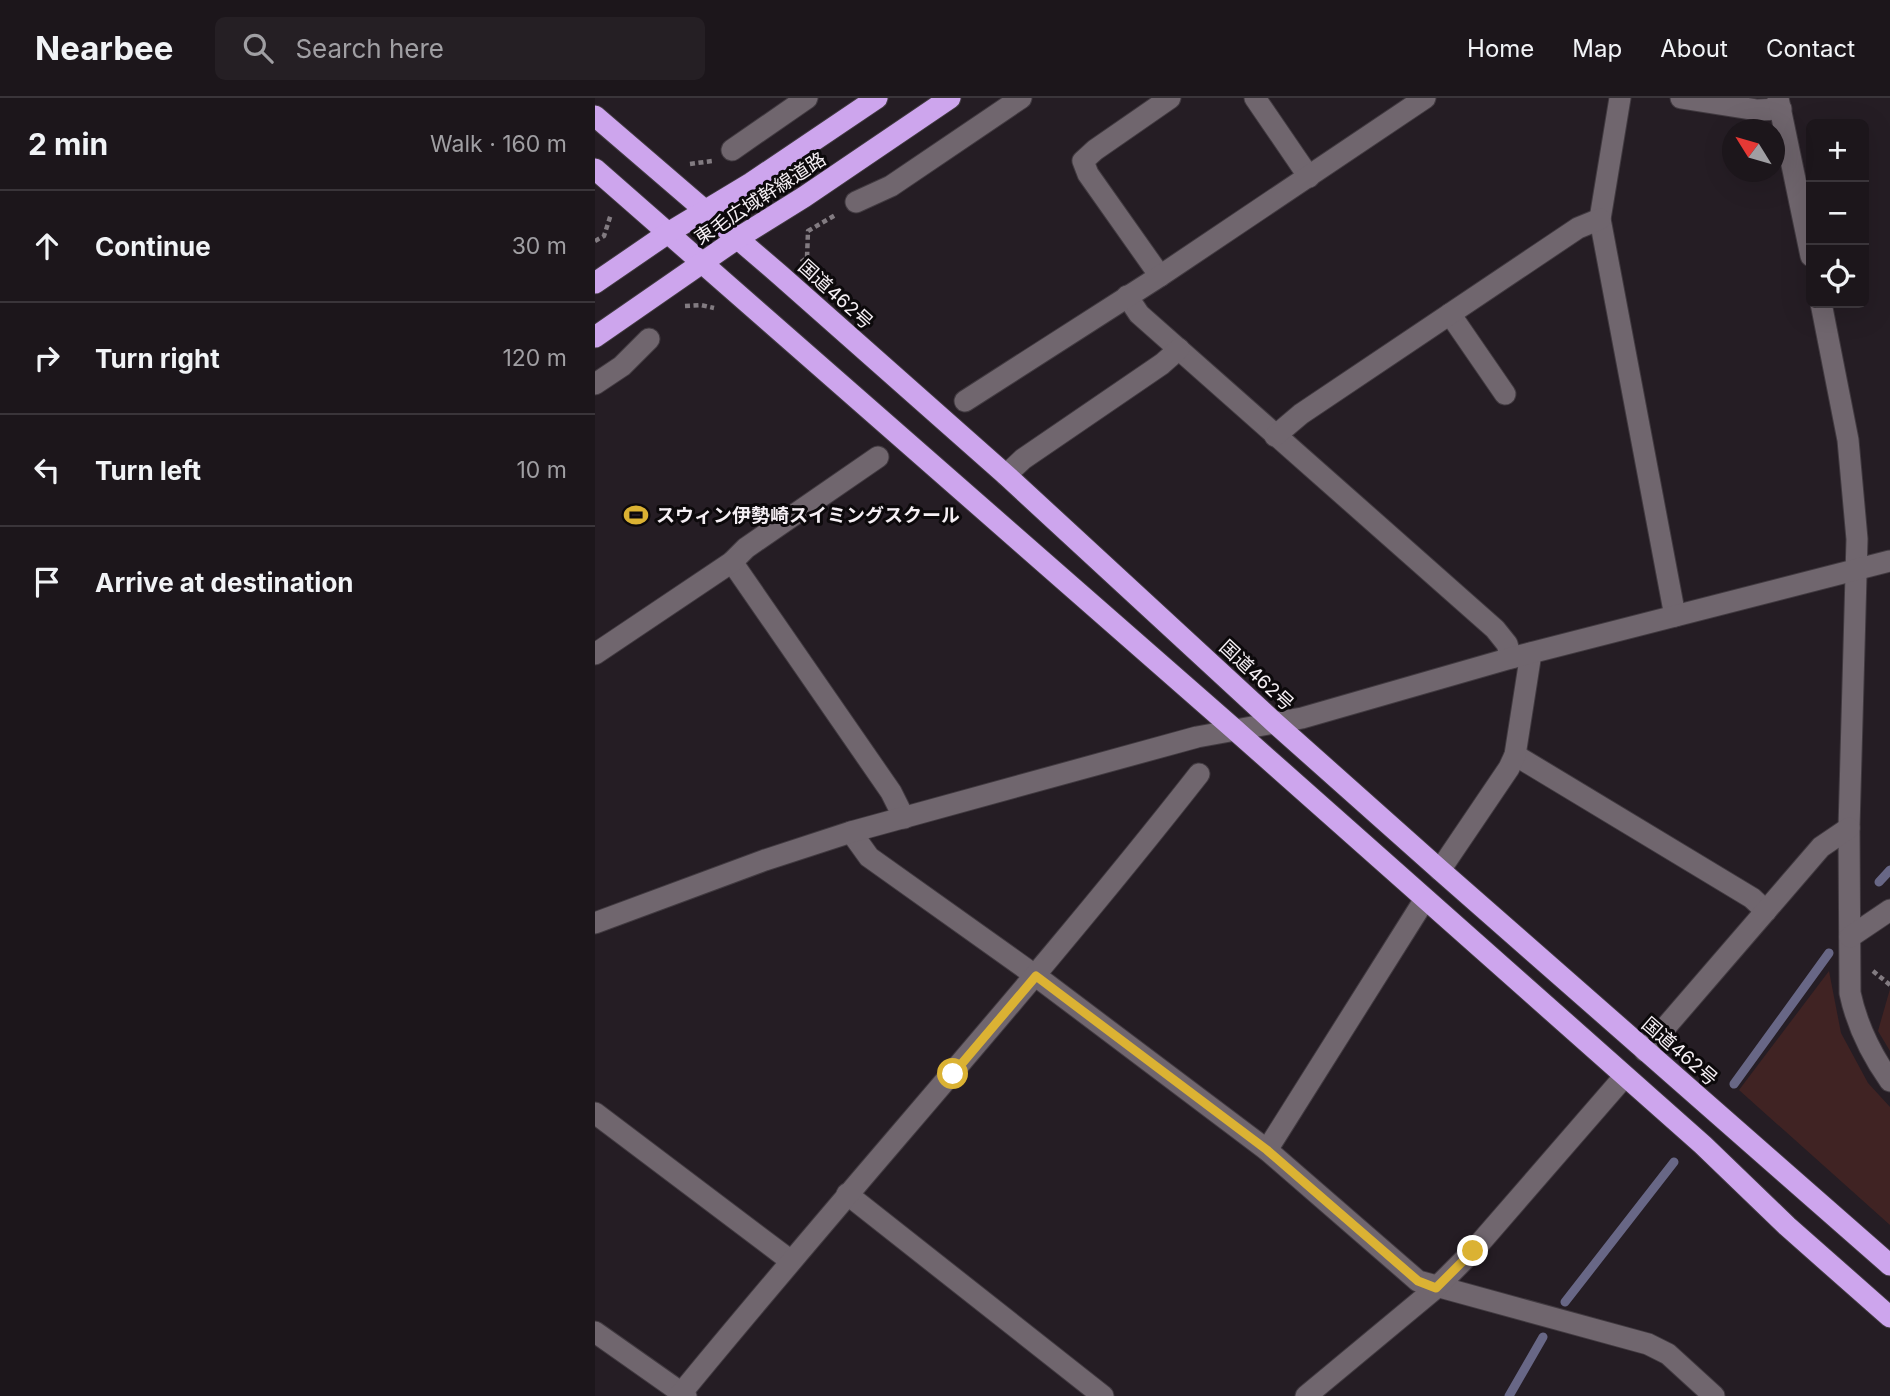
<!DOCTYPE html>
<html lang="en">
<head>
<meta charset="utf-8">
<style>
  body { margin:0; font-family:Inter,"Noto Sans JP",sans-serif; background:#251f24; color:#f1f3f6 }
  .controls { position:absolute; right:21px; top:21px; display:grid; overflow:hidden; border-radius:10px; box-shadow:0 7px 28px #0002 }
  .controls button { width:63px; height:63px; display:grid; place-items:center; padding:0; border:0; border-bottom:2px solid #3a353a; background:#1c161b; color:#f1f3f6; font:35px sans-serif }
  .compass { position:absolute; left:1127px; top:21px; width:63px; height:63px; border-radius:50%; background:#1c161b; box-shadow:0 7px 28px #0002; rotate:307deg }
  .stop { position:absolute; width:21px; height:21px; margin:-16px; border:5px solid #dbb233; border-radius:50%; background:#fff }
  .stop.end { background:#dbb233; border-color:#fff; box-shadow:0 2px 7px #0008 }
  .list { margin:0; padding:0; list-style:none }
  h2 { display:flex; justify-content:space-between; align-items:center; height:91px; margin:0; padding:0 28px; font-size:30px }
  h2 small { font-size:23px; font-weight:400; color:#a09fa3 }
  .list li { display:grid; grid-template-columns:46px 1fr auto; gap:21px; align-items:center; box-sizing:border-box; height:112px; padding:0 28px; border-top:2px solid #3a353a }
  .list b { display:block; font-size:26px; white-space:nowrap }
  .list em { font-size:23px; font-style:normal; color:#a09fa3 }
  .icon { flex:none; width:38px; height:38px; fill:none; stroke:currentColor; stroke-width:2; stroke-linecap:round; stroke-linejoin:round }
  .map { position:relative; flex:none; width:1295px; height:1298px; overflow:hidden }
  header { display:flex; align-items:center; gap:42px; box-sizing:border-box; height:98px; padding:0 35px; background:#1c161b; border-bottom:2px solid #3a353a }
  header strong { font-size:33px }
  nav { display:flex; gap:38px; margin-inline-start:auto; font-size:24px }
  .search { width:490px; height:63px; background:#251f24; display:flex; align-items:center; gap:18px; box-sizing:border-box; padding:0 24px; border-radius:10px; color:#a09fa3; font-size:26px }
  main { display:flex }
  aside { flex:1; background:#1c161b }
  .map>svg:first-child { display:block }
  .green { fill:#402323 }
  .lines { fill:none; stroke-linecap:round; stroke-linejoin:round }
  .stream { stroke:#686786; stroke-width:9 }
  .minor-casing { stroke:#413a40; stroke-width:23 }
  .highway-casing { stroke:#413a40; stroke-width:23 }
  .path { stroke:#827b81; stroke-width:4.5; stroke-dasharray:5 3.5; stroke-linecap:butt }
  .minor { stroke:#70666e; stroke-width:21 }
  .highway { stroke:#cda5ed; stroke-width:21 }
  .route { stroke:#dbb233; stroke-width:9 }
  .labels { text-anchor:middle; stroke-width:6; stroke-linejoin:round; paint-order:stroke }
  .street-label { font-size:19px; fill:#f5eff4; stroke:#0c090b }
  .poi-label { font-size:19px; font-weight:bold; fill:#f5eff4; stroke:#0c090b; text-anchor:start }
</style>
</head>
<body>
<header>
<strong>Nearbee</strong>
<div class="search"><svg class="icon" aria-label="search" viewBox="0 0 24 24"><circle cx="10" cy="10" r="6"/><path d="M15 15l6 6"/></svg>Search here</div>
<nav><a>Home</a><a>Map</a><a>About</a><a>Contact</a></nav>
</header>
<main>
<aside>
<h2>2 min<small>Walk · 160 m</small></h2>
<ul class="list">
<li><svg class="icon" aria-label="ahead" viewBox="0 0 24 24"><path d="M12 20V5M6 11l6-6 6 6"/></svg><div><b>Continue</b></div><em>30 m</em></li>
<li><svg class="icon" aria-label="right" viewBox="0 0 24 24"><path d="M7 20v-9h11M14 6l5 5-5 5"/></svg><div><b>Turn right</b></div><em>120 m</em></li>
<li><svg class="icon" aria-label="left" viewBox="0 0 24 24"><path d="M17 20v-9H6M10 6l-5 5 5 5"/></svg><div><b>Turn left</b></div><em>10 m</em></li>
<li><svg class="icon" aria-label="arrive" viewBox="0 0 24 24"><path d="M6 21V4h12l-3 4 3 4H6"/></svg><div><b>Arrive at destination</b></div></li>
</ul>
</aside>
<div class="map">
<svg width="1295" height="1298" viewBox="0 0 1295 1298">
  <rect width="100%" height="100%" fill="#251d24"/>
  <g class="green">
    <polygon points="1234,873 1246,935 1273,985 1295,1009 1295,1127 1144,992"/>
    <polygon points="1295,891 1295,953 1283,933"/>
  </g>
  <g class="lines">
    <g class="stream">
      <polyline points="1284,784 1295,772"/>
      <polyline points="1139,986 1234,855"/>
      <polyline points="970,1204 1079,1064"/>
      <polyline points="914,1298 948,1239"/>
    </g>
    <g class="minor-casing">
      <g id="minor">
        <polyline points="660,0 714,79"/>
        <polyline points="1025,0 1005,121 1080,518"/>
        <polyline points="1086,0 1162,12 1186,11"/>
        <polyline points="1183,0 1216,158"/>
        <polyline points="137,52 212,0"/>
        <polyline points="261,104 296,88 426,0"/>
        <polyline points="565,178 493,76 488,63 500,52 575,0"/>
        <polyline points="532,198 544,216 900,531 912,546 916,560"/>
        <path d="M1226,205L1253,342L1262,441L1254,730L1255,895C1262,928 1276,956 1295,983"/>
        <polyline points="855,216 910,296"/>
        <polyline points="0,286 27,268 54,241"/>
        <polyline points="370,303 565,178 830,0"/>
        <polyline points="680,338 706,316 983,130 1005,121"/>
        <polyline points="411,377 428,361 567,266 584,251"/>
        <polyline points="137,464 296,694 309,720"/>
        <polyline points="0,556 137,464 151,450 283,359"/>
        <polyline points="920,657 1157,800 1171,813"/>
        <polyline points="256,734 274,759 441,878 672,1052 823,1183 1053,1246 1073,1256 1119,1298"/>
        <polyline points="845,772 914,670 920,657 936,555"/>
        <polyline points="0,825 170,762 256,734 602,639 707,620 916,560 1295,463"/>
        <polyline points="1255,839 1295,812"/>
        <polyline points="1050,953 1226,749 1254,730"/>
        <polyline points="0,1015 196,1163"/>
        <polyline points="672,1052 830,801"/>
        <polyline points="252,1096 508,1298"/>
        <polyline points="0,1234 91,1298"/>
        <path d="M84,1298C255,1089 437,889 604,676"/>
        <polyline points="711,1298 841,1190 878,1153 1029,979"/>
      </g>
    </g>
    <g class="highway-casing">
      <g id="highway">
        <polyline points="0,18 185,177 411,377 681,626 845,772 1295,1167"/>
        <polyline points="0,71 639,631 1108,1047 1192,1128 1295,1219"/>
        <polyline points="0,185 73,135 156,85 282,0"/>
        <polyline points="0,239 143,140 209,99 355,0"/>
      </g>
    </g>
    <g class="path">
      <polyline points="95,66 117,63"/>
      <polyline points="0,143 9,138 16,116"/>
      <polyline points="206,164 212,160 213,133 242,116"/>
      <polyline points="90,208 106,207 119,210"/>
      <polyline points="1278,873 1295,887"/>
    </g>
    <use href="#minor" class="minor"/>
    <use href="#highway" class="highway"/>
  </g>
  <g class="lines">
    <polyline class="route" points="358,976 441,878 672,1052 823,1183 841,1190 878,1153"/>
  </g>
  <defs>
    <g id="stadium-bare" transform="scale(1.89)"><path d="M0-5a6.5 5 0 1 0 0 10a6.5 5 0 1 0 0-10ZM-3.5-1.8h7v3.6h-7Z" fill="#dbb233" stroke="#0c090b" stroke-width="2.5" paint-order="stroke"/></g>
  </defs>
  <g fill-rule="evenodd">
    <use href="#stadium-bare" x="41" y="417"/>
  </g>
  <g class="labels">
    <g class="street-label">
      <text transform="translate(165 100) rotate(-33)" y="7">東毛広域幹線道路</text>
      <text transform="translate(241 196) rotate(42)" y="7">国道462号</text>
      <text transform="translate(662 577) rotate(43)" y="7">国道462号</text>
      <text transform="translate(1085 953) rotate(41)" y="7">国道462号</text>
    </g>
    <g class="poi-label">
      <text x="61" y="424">スウィン伊勢崎スイミングスクール</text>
    </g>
  </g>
</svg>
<div class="controls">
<button>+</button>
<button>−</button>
<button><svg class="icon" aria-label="locate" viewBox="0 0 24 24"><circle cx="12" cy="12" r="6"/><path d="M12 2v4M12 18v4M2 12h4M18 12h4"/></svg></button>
</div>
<svg class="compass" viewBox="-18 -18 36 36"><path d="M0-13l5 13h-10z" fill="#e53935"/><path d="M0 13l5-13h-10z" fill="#a09fa3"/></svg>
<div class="stop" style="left:358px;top:976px"></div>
<div class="stop end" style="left:878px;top:1153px"></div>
</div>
</main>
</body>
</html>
